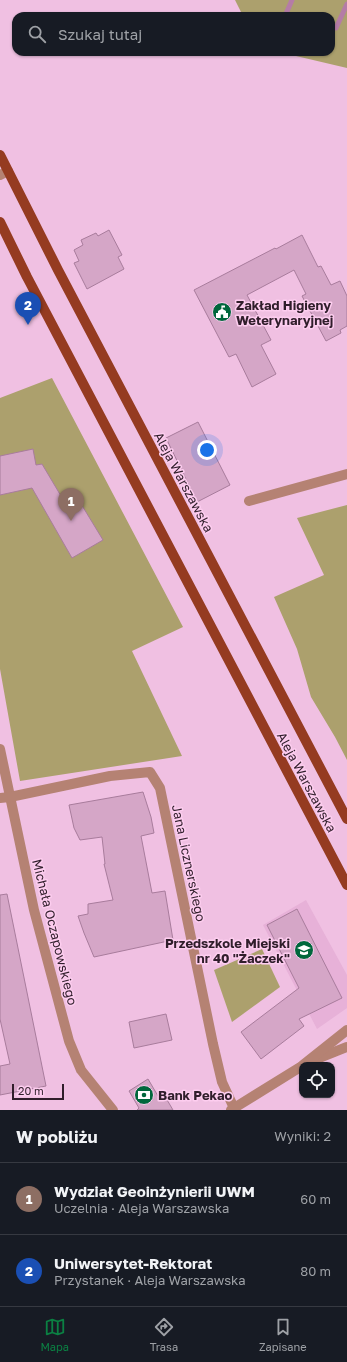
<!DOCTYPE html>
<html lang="pl">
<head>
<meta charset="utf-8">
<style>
  body { margin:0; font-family:"Golos Text",sans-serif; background:#20242c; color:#f1f3f6 }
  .controls { position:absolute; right:12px; bottom:12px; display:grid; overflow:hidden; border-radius:8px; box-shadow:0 1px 3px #0004 }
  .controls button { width:36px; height:36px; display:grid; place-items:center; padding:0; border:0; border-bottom:1px solid #363941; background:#171b24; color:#f1f3f6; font:20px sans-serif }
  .scale { position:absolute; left:12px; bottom:10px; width:52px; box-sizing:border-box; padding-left:4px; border:2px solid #301e2b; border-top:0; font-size:11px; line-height:14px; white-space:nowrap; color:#301e2b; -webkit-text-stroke:3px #fdcdef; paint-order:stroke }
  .you { position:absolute; left:207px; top:450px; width:14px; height:14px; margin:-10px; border:3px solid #fff; border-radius:50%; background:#1a73e8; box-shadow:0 0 0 6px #1a73e833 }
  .badge { display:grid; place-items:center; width:26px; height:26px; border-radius:50%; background:#0b8043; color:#fff; font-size:13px; font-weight:700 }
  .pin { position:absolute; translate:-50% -33px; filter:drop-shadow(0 1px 2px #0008) }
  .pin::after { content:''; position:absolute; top:21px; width:14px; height:12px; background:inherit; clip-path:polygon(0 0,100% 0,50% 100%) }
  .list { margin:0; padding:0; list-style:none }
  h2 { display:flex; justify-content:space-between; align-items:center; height:52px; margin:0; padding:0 16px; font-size:17px }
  h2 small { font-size:13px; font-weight:400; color:#9ea1a6 }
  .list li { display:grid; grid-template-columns:26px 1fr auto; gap:12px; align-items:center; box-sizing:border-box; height:72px; padding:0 16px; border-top:1px solid #363941 }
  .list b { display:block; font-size:15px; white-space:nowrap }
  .list p { margin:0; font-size:13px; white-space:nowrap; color:#9ea1a6 }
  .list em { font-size:13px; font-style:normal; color:#9ea1a6 }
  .icon { flex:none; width:22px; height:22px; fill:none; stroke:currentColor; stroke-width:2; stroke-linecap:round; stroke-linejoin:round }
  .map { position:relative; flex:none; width:347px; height:1110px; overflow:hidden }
  .search { position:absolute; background:#171b24; box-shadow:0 1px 3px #0004; left:12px; right:12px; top:12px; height:44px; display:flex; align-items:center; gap:10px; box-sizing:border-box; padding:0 14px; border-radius:12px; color:#9ea1a6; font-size:15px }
  .sheet { height:196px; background:#171b24 }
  nav { display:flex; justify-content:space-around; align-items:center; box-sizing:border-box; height:56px; border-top:1px solid #363941; background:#171b24; font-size:11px; color:#9ea1a6 }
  nav a { display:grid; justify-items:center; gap:2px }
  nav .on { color:#0b8043 }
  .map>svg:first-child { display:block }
  .built { fill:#e7b1d8 }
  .green { fill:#aca06d }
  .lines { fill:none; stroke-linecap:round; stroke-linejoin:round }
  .stream { stroke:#b57ca6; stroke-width:5 }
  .building { fill:#d5a6c7; stroke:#a87c9c }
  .minor { stroke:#b58273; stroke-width:10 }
  .major { stroke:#953b21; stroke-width:10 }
  .labels { text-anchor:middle; stroke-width:3; stroke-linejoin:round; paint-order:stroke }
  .poi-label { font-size:13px; font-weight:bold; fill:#301e2b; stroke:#fdcdef; text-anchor:start }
  .street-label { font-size:13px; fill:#301e2b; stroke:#fdcdef }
</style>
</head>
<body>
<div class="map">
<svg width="347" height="1110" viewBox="0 0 347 1110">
  <rect width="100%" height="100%" fill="#f0c0e2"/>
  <polygon class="built" points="306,900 347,975 347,1008 317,1029 263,925"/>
  <g class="green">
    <polygon points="235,0 347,0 347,68 279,52 331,52 331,16 243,16"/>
    <polygon points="52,378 183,627 132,651 182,756 20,781 0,669 0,398"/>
    <polygon points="347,505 347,760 335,737 311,697 297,649 274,597 324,575 297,518"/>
    <polygon points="262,949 280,987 232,1022 214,970"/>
  </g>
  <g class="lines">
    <g class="stream">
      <polyline points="285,16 292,0"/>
      <polyline points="336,28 347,4"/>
    </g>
  </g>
  <g class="building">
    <polygon points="109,230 122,255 118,257 124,269 87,289 74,263 79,261 74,250 83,245 81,240 96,233 98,236"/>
    <polygon points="302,235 318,267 321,266 331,285 340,281 347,296 347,326 340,330 341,333 326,341 302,296 306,294 294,270 247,295 271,340 261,345 276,374 252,387 236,354 229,357 194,290 275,248 276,249"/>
    <polygon points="198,422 230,485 197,502 166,438"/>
    <polygon points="33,449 36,465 42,464 61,496 72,489 103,540 72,558 32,488 0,495 0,456"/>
    <polygon points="143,792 151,817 154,833 141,836 152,893 165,891 173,940 94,957 84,933 78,916 88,914 88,904 113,900 104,864 105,864 102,837 80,840 74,828 69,805"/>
    <polygon points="7,894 46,1086 0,1095 0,1066 10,1064 0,1019 0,895"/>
    <polygon points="297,909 342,998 299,1019 304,1026 261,1059 241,1032 299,988 267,925"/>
    <polygon points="166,1014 172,1040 134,1048 129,1022"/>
    <polygon points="148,1079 158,1096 163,1093 173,1110 137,1110 139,1108 129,1091"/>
  </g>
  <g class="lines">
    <g class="minor">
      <polyline points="0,175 8,171"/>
      <polyline points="249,501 347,474"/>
      <polyline points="0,749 34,910 69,1041 81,1070 113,1110"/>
      <polyline points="0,798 10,797 110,776 150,772 160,788 213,1044 222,1082 234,1108"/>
      <polyline points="314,1060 347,1047"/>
      <polyline points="303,1065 347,1030"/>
      <polyline points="231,1110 302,1066"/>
    </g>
    <g class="major">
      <polyline points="0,155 58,270 347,819"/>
      <polyline points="0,222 27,277 347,885"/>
    </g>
  </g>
  <defs>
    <g id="civic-disc" transform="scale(1)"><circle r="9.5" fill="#00673c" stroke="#fdcdef"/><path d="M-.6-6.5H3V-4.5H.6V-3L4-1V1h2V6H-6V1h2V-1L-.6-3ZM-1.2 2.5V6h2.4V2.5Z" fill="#fff"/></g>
    <g id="school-disc" transform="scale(1)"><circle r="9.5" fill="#00673c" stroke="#fdcdef"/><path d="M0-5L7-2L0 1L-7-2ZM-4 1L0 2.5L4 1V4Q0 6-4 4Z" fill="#fff"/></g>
    <g id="bank-disc" transform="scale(1)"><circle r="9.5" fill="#00673c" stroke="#fdcdef"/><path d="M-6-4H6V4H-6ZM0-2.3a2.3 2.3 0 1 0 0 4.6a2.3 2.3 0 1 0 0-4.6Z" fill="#fff"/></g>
  </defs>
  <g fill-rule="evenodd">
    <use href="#civic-disc" x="222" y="312"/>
    <use href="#school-disc" x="304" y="950"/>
    <use href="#bank-disc" x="144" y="1095"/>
  </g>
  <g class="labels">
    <g class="poi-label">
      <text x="236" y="310">Zakład Higieny<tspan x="236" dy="15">Weterynaryjnej</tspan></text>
      <text x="290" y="948" text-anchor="end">Przedszkole Miejski<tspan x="290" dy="15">nr 40 "Żaczek"</tspan></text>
      <text x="158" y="1100">Bank Pekao</text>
    </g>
    <g class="street-label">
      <text transform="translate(184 482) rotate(62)" y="5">Aleja Warszawska</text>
      <text transform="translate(307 782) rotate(62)" y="5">Aleja Warszawska</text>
      <text transform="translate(189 863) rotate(78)" y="5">Jana Licznerskiego</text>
      <text transform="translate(55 932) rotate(76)" y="5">Michała Oczapowskiego</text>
    </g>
  </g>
</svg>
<div class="controls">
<button><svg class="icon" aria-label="locate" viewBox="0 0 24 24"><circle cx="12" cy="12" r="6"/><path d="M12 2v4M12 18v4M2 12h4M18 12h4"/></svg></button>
</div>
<div class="scale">20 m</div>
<div class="you"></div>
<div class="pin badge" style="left:71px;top:521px;background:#8d6e63">1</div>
<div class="pin badge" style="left:28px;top:325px;background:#1a4fb4">2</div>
<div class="search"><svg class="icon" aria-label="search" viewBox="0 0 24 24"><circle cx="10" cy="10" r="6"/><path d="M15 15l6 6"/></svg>Szukaj tutaj</div>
</div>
<section class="sheet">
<h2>W pobliżu<small>Wyniki: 2</small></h2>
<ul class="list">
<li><span class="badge" style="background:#8d6e63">1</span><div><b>Wydział Geoinżynierii UWM</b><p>Uczelnia · Aleja Warszawska</p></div><em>60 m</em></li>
<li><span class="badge" style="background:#1a4fb4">2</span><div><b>Uniwersytet-Rektorat</b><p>Przystanek · Aleja Warszawska</p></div><em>80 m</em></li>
</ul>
</section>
<nav>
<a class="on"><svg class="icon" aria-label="map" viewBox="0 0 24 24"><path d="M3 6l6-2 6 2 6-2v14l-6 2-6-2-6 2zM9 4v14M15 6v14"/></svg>Mapa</a>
<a><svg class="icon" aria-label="directions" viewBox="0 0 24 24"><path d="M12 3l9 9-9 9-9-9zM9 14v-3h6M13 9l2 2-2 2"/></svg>Trasa</a>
<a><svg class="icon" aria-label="saved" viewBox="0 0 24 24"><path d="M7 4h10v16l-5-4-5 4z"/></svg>Zapisane</a>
</nav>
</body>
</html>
